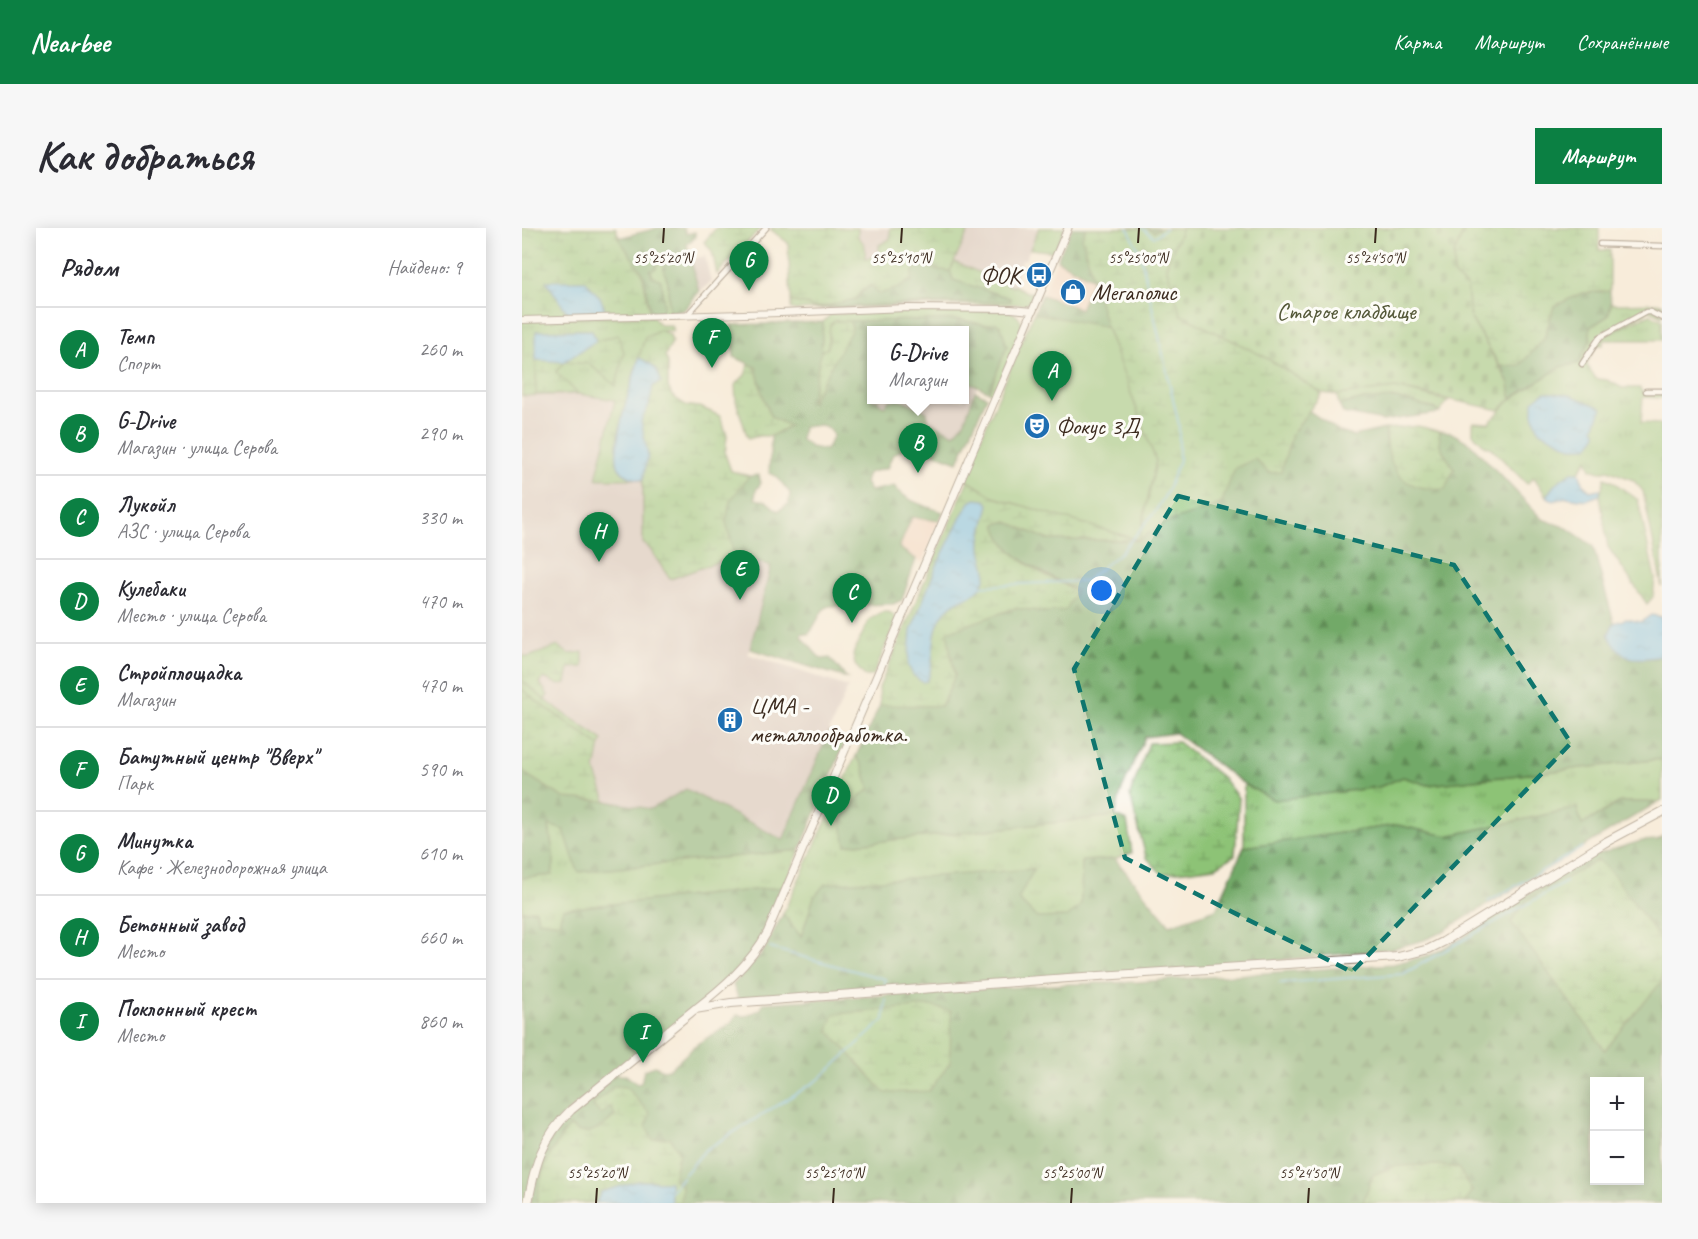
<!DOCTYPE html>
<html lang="ru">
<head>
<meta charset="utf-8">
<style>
  body { margin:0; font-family:Caveat,sans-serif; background:#f7f7f7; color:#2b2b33 }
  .controls { position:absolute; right:18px; bottom:18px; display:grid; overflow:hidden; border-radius:0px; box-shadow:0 3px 15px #0003 }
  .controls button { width:54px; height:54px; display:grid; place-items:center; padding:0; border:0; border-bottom:2px solid #e1e1e2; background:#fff; color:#2b2b33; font:30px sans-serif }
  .you { position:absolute; left:580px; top:363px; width:21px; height:21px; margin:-15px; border:4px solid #fff; border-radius:50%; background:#1a73e8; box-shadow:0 0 0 9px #1a73e833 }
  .badge { display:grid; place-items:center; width:39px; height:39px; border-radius:50%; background:#0b8043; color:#fff; font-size:20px; font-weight:700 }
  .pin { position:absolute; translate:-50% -50px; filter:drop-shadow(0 2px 3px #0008) }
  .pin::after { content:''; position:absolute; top:32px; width:21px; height:18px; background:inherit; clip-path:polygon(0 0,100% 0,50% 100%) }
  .popup { position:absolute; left:345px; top:98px; width:102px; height:78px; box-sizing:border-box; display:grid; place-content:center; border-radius:0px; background:#fff; filter:drop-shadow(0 2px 4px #0005); font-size:20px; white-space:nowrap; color:#7c7c81 }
  .popup b { font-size:22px; color:#2b2b33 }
  .popup::after { content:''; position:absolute; left:50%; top:100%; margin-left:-12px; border:12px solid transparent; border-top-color:#fff }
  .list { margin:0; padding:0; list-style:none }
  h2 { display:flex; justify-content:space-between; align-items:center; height:78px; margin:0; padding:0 24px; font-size:26px }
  h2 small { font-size:20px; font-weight:400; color:#7c7c81 }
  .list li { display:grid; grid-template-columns:39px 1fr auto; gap:18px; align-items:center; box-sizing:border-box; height:84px; padding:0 24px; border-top:2px solid #e1e1e2 }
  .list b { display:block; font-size:22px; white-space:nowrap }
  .list p { margin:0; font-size:20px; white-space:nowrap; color:#7c7c81 }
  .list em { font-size:20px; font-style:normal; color:#7c7c81 }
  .map { position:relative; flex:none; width:1140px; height:975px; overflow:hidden; border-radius:0px }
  header { display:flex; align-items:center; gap:36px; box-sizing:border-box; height:84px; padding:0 30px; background:#0b8043; color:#fff }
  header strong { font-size:28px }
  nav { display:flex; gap:33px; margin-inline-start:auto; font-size:21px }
  .intro { display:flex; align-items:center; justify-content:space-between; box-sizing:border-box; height:144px; padding:0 36px }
  h1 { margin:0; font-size:42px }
  .button { padding:15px 27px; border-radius:0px; background:#0b8043; color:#fff; font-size:21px; font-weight:700 }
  main { display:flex; gap:36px; padding:0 36px }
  aside { flex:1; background:#fff; border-radius:0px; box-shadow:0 3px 15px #0003 }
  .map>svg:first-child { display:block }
  .built { fill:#f4d3c0 }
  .industrial { fill:#d0c0bc; fill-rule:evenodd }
  .grass { fill:url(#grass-tufts); stroke:#64764a; stroke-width:1.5 }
  .forest { fill:url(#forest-firs); stroke:#566a42; stroke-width:1.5; fill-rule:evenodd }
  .wetland { fill:url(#wetland-marsh); stroke:#64764a; stroke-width:1.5 }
  .cemetery { fill:url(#cemetery-stones); stroke:#64764a; stroke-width:1.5 }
  .pitch { fill:#8dc376; stroke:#64764a; stroke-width:1.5 }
  .water { fill:url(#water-ripples); stroke:#567484; stroke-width:1.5 }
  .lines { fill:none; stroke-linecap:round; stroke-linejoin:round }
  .stream { stroke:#70beea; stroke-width:1.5 }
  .minor-casing { stroke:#7d6e60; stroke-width:7 }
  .tertiary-casing { stroke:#7d6e60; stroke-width:8 }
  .secondary-casing { stroke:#7d6e60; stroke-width:9 }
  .primary-casing { stroke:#7d6e60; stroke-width:10 }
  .minor { stroke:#fff; stroke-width:4.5 }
  .tertiary { stroke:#fff; stroke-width:6 }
  .secondary { stroke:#fff; stroke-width:7 }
  .primary { stroke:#fff; stroke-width:8 }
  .marked { fill:none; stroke:#0f766e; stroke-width:4.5; stroke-dasharray:12 8; stroke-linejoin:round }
  .ticks { fill:none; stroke:#3b2a1e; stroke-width:2 }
  .labels { text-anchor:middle; stroke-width:6; stroke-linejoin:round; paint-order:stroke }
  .poi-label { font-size:24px; fill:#3b2a1e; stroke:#fdfcf7; text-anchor:start }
  .park-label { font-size:24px; fill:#545838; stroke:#fdfcf7 }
  .ticks-label { font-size:15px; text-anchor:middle; fill:#3b2a1e; stroke:#fdfcf7; stroke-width:6; stroke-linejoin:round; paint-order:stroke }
</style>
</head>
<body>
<header>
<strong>Nearbee</strong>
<nav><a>Карта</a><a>Маршрут</a><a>Сохранённые</a></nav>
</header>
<div class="intro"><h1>Как добраться</h1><a class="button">Маршрут</a></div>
<main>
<aside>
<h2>Рядом<small>Найдено: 9</small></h2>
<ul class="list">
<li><span class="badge">A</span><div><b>Темп</b><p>Спорт</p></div><em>260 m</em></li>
<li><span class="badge">B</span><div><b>G-Drive</b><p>Магазин · улица Серова</p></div><em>290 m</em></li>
<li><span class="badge">C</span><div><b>Лукойл</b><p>АЗС · улица Серова</p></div><em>330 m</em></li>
<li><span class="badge">D</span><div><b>Кулебаки</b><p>Место · улица Серова</p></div><em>470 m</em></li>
<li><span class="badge">E</span><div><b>Стройплощадка</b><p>Магазин</p></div><em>470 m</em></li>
<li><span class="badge">F</span><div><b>Батутный центр &quot;Вверх&quot;</b><p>Парк</p></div><em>590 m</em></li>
<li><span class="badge">G</span><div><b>Минутка</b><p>Кафе · Железнодорожная улица</p></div><em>610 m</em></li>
<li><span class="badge">H</span><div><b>Бетонный завод</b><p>Место</p></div><em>660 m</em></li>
<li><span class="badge">I</span><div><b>Поклонный крест</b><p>Место</p></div><em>860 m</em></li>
</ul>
</aside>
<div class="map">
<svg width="1140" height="975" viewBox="0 0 1140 975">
  <defs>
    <pattern id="grass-tufts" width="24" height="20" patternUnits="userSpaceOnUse" patternTransform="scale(1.5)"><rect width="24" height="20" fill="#8dc376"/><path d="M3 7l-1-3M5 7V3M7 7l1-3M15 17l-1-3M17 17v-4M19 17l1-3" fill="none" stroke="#749f60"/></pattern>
    <pattern id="forest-firs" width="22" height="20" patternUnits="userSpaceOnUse" patternTransform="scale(1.5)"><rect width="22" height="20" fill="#72a967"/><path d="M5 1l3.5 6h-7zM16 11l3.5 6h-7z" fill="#5f8a54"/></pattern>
    <pattern id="wetland-marsh" width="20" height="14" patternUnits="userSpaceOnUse" patternTransform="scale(1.5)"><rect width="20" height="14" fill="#8dc376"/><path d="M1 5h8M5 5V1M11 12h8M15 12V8" fill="none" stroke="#749f60"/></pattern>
    <pattern id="cemetery-stones" width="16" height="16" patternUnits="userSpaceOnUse" patternTransform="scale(1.5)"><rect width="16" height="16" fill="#8dc376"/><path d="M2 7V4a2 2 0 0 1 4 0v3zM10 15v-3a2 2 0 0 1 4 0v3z" fill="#749f60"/></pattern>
    <pattern id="water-ripples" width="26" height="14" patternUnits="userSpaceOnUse" patternTransform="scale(1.5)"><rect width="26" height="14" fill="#70beea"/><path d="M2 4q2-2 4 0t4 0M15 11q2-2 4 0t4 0" fill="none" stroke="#5d9bbd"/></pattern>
  </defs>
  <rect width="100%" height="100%" fill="#fdfcf7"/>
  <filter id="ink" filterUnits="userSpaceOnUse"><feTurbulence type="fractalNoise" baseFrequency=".0167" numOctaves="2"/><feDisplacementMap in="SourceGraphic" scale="12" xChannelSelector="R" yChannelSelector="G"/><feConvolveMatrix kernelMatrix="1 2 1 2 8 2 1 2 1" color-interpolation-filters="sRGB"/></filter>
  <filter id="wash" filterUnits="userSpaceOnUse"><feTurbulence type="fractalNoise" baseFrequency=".008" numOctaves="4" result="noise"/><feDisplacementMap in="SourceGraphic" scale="24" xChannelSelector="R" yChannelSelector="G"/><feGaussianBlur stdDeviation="1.35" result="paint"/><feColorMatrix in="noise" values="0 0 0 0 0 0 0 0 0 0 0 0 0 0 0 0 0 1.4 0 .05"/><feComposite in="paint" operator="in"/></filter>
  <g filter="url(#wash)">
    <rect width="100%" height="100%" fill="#f8ecda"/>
    <g class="built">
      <polygon points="535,32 571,51 557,82 520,67"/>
      <polygon points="390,289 417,293 400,335 376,320"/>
    </g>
    <g class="industrial">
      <polygon points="336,0 368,0 368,11 358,28 343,30 342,14 336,9"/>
      <polygon points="448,0 517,0 503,32 500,32 491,59 433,34"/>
      <polygon points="183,28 189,54 177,64 169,31"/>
      <path d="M344,99H456L471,114L433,221L314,188ZM350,103H442V172H350Z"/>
      <polygon points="56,166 93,172 74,251 121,252 121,315 128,321 148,351 212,328 249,338 226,426 326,459 261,612 164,561 130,581 84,573 73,542 81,512 23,472 0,452 0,168"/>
    </g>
    <g class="grass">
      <path d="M0,0H94C98,18 113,28 120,45C127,63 123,83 138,97H149L151,103L138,102L121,116L96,208L95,229L97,240L111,251H74L93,172L56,166L0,168Z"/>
      <polygon points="517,0 543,0 532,24 508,21"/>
      <polygon points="139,30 143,32 142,43 146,54 147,84 140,85 142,76 128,41"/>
      <polygon points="433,34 491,59 492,57 504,64 515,65 513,71 503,76 387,78 273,82 269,81 269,73 287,77 290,80 488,73 488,70 431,52 428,43"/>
      <path d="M1140,75V88L1128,82L1079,110L1128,86L1140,92V112H1081V117H1075L1064,136L1074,151L1085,152L1100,160H1118L1120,164H1140V170L1121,169L1119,195L1138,196L1140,204V359L1121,263L1111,252L1086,242L1078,244L1069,241L1065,231L1057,244C1042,245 1032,257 1024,268L1012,249L1005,256L969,220L962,217L951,206V194L967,195L989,171L1038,139L1057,135L1068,112V99L1086,88L1089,76Z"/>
      <path d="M386,82L488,83C495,87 500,91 500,100L472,167L467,164L485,118L474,95L463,97L439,92L313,93L308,97L306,120L299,123L301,94L309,86Z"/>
      <polygon points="873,160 926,173 917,185 913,181 839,172 817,177 815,167"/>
      <polygon points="1083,250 1090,253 1116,272 1133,350 1131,369 1125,376 1086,319 1078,267"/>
      <polygon points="360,384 367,384 372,387 374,393 351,448 343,448 333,437 331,426 347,392"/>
      <polygon points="0,452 23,472 81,512 78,518 13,472 0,461"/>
      <polygon points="334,528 341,537 348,562 324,617 593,588 605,593 610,625 593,631 560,633 559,678 546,689 515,690 496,671 511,641 292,669 279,709 261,686"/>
      <polygon points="1140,531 1140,572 1136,574 1098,574 1060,597 1054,580 925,608 875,597 722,619 722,556 752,572 857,559 881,549 906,557"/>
      <polygon points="27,596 42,602 57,644 278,622 262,659 41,681 37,695 15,692 14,682 0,683 0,650 30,647 32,634"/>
    </g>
    <g class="forest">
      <polygon points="136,0 162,0 164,6 173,4 174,9 165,16 177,64 161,83 147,84 146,54 142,43 143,32 139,30 133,41 128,42 130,48 139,52 142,76 140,85 129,85 120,44 96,10"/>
      <path d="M550,0H660L644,38L743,129L800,165L786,182L818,204L831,208L863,201L864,213L932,241L918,218L917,203L928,204L948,215L1020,291L1045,300L1071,318L1092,395L1086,407L1106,430L1140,428V531L906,557L881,549L857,559L752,572L722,556L653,505L623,509L599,564L593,588L324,617L319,592L339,567L348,562L341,538L334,528L358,477L420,478L433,448L424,404L493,380L526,384L554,363C524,343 487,335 473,297L484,293L527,312H617L512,85L520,67L558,81L571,51L535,32Z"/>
      <path d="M397,35L412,41L428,43L431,52L488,70V73L305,79L312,75L334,71C348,48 381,55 397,35Z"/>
      <polygon points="1088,63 1089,76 1086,88 1068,99 1068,112 1057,135 1038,139 989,171 987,155 978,138 998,137 1022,111 1032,78 1060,65"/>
      <path d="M439,92L463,97L474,95L479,99L485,118L467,164L443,152L442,103H350V172H356V174L362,178L368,172H381L405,184L407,193L432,206L442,195L453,163L465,169L436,234L391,217L371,226L365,240L346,245L343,255L348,263L372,258C383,273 404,278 421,284L417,293L390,289L377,320L394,331L380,372L371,376L307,378L301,382L289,403L286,406L280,405L279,408C288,416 291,425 300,431L308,430L325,450L228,421L249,338L212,328L148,351L128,321L121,315V116L124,108L130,107L138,102L148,107L150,114L143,128L146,135V159L150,168L165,178L178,179L198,188L205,207L203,226L209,243L227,248L237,247L239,255L234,262L233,271L244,273L256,283L267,276L268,265L255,249L247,245L249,208L267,198L249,189L239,162L234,139L212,129L209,97L301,94L299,123L290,172L330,101L328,93ZM299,197L309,202L311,208L304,222L289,219L279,212L281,199Z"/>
      <polygon points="874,170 913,181 917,185 861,193 821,185 817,177 839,172"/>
      <polygon points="307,504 324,512 278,622 56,644 42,602 27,597 32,634 30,647 0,650 0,541 5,547 42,570 84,573 129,581 164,561 261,612"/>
      <polygon points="1098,574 1136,574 918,705 902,712 869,721 639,744 217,772 211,757 241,724 261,686 279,709 292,669 303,656 512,641 496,671 515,690 546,689 559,677 560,633 593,631 648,697 694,681 722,619 875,597 925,608 1055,580 1060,597"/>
      <path d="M1140,608V975H943L950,963L936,940L915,937L872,938L851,947L841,975H159L160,959L151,952L157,925L148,910L131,912L124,899L89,878L93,888C81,899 63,913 48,898L22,939L15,975H8L19,930L39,895L94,847H104L115,856L119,855L122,842L133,838L141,842L148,841L175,816L208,796L215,787L224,788L239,781L241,775L547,756L615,754L871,736L911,726L940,710L977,683L1070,628L1119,613L1135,612ZM1072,854H1118V952H1072Z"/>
      <polygon points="262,659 243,705 224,732 182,775 36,892 3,975 0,975 0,683 14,682 16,692 37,695 41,681"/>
    </g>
    <g class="wetland">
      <polygon points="0,0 94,0 96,10 120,44 129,89 0,92"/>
      <polygon points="194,0 239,0 195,46 190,23 182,14"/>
      <path d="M250,0H336V9C344,16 344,20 343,30L357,28V17L368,11V0H448L428,43L412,41L398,35L391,43L390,51L377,60L357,66L349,57L339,63L334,71C318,74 306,79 290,80L287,77L269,73L266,15L248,1Z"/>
      <path d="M564,0H625L632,4L638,0H660L644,38L743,129L800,165L770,206L759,244L747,245L733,231L713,240L699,276L640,296L617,312H527L484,293L474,296C483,332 525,347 554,363L544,382L526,384L493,380L425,404L433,448L419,478L358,477L357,460L446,252L472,269L617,312L634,233L584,99L560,10Z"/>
      <polygon points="943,0 1077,0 1077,22 1088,22 1088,63 1060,65 1032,78 1022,111 998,137 978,138 948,89 945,59 932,48 932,26"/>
      <polygon points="313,93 328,93 330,101 289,174 299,123 306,120 308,97"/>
      <polygon points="70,102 74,113 96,107 102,124 94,158 67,136 42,134 34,144 56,166 14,167 14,103"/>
      <path d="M138,102L148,107L150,114L143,128L146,135V159L150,168L165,178L178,179L198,188L205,207L203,226L209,243L227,248L208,273L204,294L212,328L148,351L128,321L121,315V252C112,251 102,248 97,240C87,219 114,140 121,116L124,108L130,107Z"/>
      <polygon points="227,136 234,139 239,162 249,189 267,198 249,208 237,208 226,211 214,173 213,157 223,147"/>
      <path d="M896,198L917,203L918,218L932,241L923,261C879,263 865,243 864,201Z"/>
      <polygon points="36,418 47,426 61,424 61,439 47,440 44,455 37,457 22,450 18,455 26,467 23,472 0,452 0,427 6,429"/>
      <polygon points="0,461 13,472 78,518 73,542 84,573 42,570 5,547 0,541"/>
      <polygon points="656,514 701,550 717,571 713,627 694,639 640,646 624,629 608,567 627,515"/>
      <polygon points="1076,632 1091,646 1140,714 1140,753 1083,822 989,694 1006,671"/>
      <polygon points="408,778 429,783 428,835 407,863 363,865 306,802 312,786"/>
      <path d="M93,858L104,859L128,886L124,899L131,912L148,909L157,925L151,951L160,959L159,975H149L148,954L79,964L74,975H15C16,945 29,921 48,898C62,913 81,899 93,888L89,878L79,887L71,877Z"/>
      <polygon points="915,937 936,940 950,963 943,975 841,975 851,947 872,938"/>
    </g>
    <polygon class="cemetery" points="660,0 943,0 932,26 932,48 945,59 948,89 987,155 989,171 977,182 873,160 815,167 800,165 743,129 659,87 644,38"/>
    <polygon class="pitch" points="512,85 584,99 634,233 617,312 472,269 442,250"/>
    <g class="water">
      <polygon points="24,53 64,53 79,71 84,86 47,87"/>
      <polygon points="70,102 74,113 42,134 14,132 14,103"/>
      <path d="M117,130C130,136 136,139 139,154L131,158L127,177L119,193L126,227L121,252C112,251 102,248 97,240C87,221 111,152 117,130Z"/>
      <polygon points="1023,164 1048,167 1080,180 1072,199 1075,206 1066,219 1049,219 1017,203 1011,186 1011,173"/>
      <polygon points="1050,244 1057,244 1062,257 1068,263 1078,261 1078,267 1064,272 1044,269 1032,273 1024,268 1034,255"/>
      <path d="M453,271L463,272L467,276C464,291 457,307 459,322C461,334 467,343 462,354C455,369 440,369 429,378C407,395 414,425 407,448L405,453L400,454L391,447L386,437L389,403L415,337L441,285L448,274Z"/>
      <path d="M1129,387L1140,389V428C1111,433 1101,433 1086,407L1092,395L1104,391L1119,394Z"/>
      <polygon points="116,953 148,954 149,975 74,975 79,964"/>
    </g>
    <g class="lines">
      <g class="stream">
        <polyline points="620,0 632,9 644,0"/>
        <polyline points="458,358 564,353 599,324 633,284 645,264 657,232 657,197 618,25 606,0"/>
        <polyline points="966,674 1061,619"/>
        <polyline points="248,720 363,751 363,758"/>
        <polyline points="757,755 881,746 1044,654"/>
        <polyline points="148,964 183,922 296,852 362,792 364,771"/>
      </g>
    </g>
  </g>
  <g filter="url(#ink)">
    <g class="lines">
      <g class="minor-casing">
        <g id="minor">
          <polyline points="1078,16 1140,18"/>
          <polyline points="165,87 244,0"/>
          <polyline points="1060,136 1078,109 1124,84 1128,84 1140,90"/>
          <polyline points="1124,163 1140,163"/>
        </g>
      </g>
      <g class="tertiary-casing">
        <polyline id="tertiary" points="0,92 258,85 385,80 489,81 510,83"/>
      </g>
      <g class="secondary-casing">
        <path id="secondary" d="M173,781C201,759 228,736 245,705L546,0"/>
      </g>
      <g class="primary-casing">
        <path id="primary" d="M6,975C13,936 20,910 49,882L173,781L209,775L546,750L876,729L907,721L921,714L1082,615L1140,584"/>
      </g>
      <use href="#minor" class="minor"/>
      <use href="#tertiary" class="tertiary"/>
      <use href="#secondary" class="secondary"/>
      <use href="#primary" class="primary"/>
    </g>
  </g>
  <path d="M0 0H1140V975H0ZM656,268L932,337L1049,515L830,744L603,630L552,441Z" fill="#f8ecda" fill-opacity=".55" fill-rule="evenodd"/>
  <path class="marked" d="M656,268L932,337L1049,515L830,744L603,630L552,441Z"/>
  <path class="ticks" d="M141,15L142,0M379,15L380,0M616,15L617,0M853,15L854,0M74,975L75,960M311,975L312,960M549,975L550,960M786,975L787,960"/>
  <defs>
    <g id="bus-disc" transform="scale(1.35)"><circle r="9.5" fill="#1f6fb2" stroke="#fdfcf7"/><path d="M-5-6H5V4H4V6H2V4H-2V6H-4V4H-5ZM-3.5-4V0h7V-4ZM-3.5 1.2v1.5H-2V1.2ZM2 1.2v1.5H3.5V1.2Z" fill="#fff"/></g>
    <g id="shop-disc" transform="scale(1.35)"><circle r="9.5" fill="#1f6fb2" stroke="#fdfcf7"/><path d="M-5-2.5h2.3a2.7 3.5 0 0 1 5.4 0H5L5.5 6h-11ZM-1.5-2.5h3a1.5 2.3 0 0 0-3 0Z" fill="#fff"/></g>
    <g id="theatre-disc" transform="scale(1.35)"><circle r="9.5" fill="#1f6fb2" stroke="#fdfcf7"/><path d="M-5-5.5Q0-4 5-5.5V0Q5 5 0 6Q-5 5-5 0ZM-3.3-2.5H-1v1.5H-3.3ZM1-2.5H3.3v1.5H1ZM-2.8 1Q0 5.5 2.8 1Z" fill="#fff"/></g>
    <g id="building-disc" transform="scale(1.35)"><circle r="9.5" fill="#1f6fb2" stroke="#fdfcf7"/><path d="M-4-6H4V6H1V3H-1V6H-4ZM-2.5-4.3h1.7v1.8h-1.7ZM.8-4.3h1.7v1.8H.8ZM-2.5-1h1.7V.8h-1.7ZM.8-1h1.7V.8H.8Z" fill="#fff"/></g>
  </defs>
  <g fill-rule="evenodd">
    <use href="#bus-disc" x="517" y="47"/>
    <use href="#shop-disc" x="551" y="64"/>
    <use href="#theatre-disc" x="515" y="198"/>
    <use href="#building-disc" x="208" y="492"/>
  </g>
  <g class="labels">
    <g class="poi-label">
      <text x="498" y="55" text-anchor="end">ФОК</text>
      <text x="570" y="72">Мегаполис</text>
      <text x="534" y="206">Фокус 3Д</text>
      <text x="228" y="486">ЦМА -<tspan x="228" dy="28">металлообработка.</tspan></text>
    </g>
    <g class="park-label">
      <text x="824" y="91">Старое кладбище</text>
    </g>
  </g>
  <g class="ticks-label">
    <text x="141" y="35">55°25'20"N</text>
    <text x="379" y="35">55°25'10"N</text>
    <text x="616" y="35">55°25'00"N</text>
    <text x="853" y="35">55°24'50"N</text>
    <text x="75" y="950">55°25'20"N</text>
    <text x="312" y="950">55°25'10"N</text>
    <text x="550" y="950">55°25'00"N</text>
    <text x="787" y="950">55°24'50"N</text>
  </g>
</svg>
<div class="controls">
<button>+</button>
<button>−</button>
</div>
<div class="you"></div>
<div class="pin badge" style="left:530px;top:173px">A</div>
<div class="pin badge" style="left:396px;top:245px">B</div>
<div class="popup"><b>G-Drive</b>Магазин</div>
<div class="pin badge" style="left:330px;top:395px">C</div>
<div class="pin badge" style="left:309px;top:598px">D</div>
<div class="pin badge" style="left:218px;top:372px">E</div>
<div class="pin badge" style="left:190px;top:140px">F</div>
<div class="pin badge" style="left:227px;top:63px">G</div>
<div class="pin badge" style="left:77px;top:334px">H</div>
<div class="pin badge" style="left:121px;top:835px">I</div>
</div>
</main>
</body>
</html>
